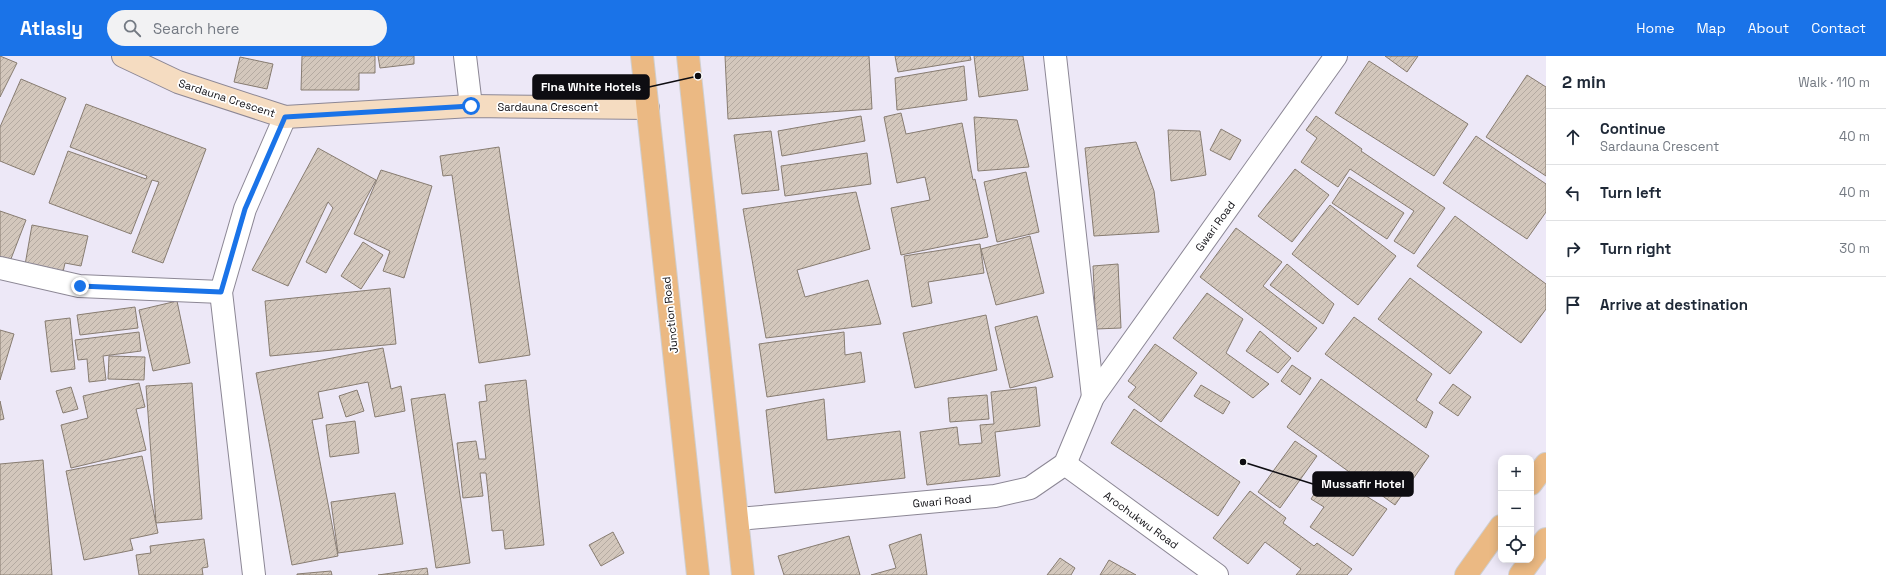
<!DOCTYPE html>
<html lang="en">
<head>
<meta charset="utf-8">
<style>
  body { margin:0; font-family:"Space Grotesk",sans-serif; background:#f2f2f3; color:#1f2937 }
  .controls { position:absolute; right:12px; bottom:12px; display:grid; overflow:hidden; border-radius:8px; box-shadow:0 2px 10px #0003 }
  .controls button { width:36px; height:36px; display:grid; place-items:center; padding:0; border:0; border-bottom:1px solid #e0e1e3; background:#fff; color:#1f2937; font:20px sans-serif }
  .stop { position:absolute; width:12px; height:12px; margin:-9px; border:3px solid #1a73e8; border-radius:50%; background:#fff }
  .stop.end { background:#1a73e8; border-color:#fff; box-shadow:0 1px 4px #0008 }
  .list { margin:0; padding:0; list-style:none }
  h2 { display:flex; justify-content:space-between; align-items:center; height:52px; margin:0; padding:0 16px; font-size:17px }
  h2 small { font-size:13px; font-weight:400; color:#747a83 }
  .list li { display:grid; grid-template-columns:26px 1fr auto; gap:12px; align-items:center; box-sizing:border-box; height:56px; padding:0 16px; border-top:1px solid #e0e1e3 }
  .list b { display:block; font-size:15px; white-space:nowrap }
  .list p { margin:0; font-size:13px; white-space:nowrap; color:#747a83 }
  .list em { font-size:13px; font-style:normal; color:#747a83 }
  .icon { flex:none; width:22px; height:22px; fill:none; stroke:currentColor; stroke-width:2; stroke-linecap:round; stroke-linejoin:round }
  .map { position:relative; flex:none; width:1546px; height:519px; overflow:hidden }
  header { display:flex; align-items:center; gap:24px; box-sizing:border-box; height:56px; padding:0 20px; background:#1a73e8; color:#fff }
  header strong { font-size:19px }
  nav { display:flex; gap:22px; margin-inline-start:auto; font-size:14px }
  .search { width:280px; height:36px; background:#f2f2f3; display:flex; align-items:center; gap:10px; box-sizing:border-box; padding:0 14px; border-radius:22px; color:#747a83; font-size:15px }
  main { display:flex }
  aside { flex:1; background:#fff }
  .map>svg:first-child { display:block }
  .building { fill:url(#building-hatch); stroke:#877c71 }
  .lines { fill:none; stroke-linecap:round; stroke-linejoin:round }
  .street-casing { stroke:#8c8795; stroke-width:24 }
  .secondary-casing { stroke:#8c8795; stroke-width:24 }
  .primary-casing { stroke:#cfcfd0; stroke-width:24 }
  .street { stroke:#fff; stroke-width:22 }
  .secondary { stroke:#f5dcc1; stroke-width:22 }
  .primary { stroke:#ebb983; stroke-width:22 }
  .route { stroke:#1a73e8; stroke-width:5 }
  .labels { text-anchor:middle; stroke-width:3.5; stroke-linejoin:round; paint-order:stroke }
  .street-label { font-size:11px; fill:#0e0d12; stroke:#fff }
  .leader { fill:none; stroke:#0e0d12; stroke-width:1.5 }
  .callout-dot { fill:#0e0d12; stroke:#fff; stroke-width:1.5 }
  .callout { fill:#0e0d12; stroke:#0e0d12; stroke-width:1.5 }
  .callout-label { font-size:12px; text-anchor:middle; font-weight:bold; fill:#fff }
</style>
</head>
<body>
<header>
<strong>Atlasly</strong>
<div class="search"><svg class="icon" aria-label="search" viewBox="0 0 24 24"><circle cx="10" cy="10" r="6"/><path d="M15 15l6 6"/></svg>Search here</div>
<nav><a>Home</a><a>Map</a><a>About</a><a>Contact</a></nav>
</header>
<main>
<div class="map">
<svg width="1546" height="519" viewBox="0 0 1546 519">
  <defs>
    <pattern id="building-hatch" width="6" height="6" patternUnits="userSpaceOnUse"><rect width="6" height="6" fill="#d3c7bc"/><path d="M-1 1l2-2M0 6l6-6M5 7l2-2" fill="none" stroke="#b4aaa1"/></pattern>
  </defs>
  <rect width="100%" height="100%" fill="#ede8f7"/>
  <g class="building">
    <polygon points="0,0 17,7 0,41"/>
    <polygon points="302,0 375,0 375,17 359,17 359,34 301,34"/>
    <polygon points="378,0 414,0 414,8 380,12"/>
    <polygon points="725,0 869,0 872,53 728,63"/>
    <polygon points="895,0 970,0 971,4 898,16"/>
    <polygon points="974,0 1023,0 1028,34 979,41"/>
    <polygon points="1385,0 1418,0 1407,16"/>
    <polygon points="240,1 273,8 267,33 234,26"/>
    <polygon points="1369,5 1468,68 1434,120 1335,57"/>
    <polygon points="964,10 967,44 897,54 895,22"/>
    <polygon points="1527,19 1546,31 1546,120 1486,81"/>
    <polygon points="21,23 66,42 34,119 0,105 0,71"/>
    <polygon points="86,48 206,93 163,207 132,196 159,126 152,124 131,178 49,147 68,95 146,123 147,120 70,91"/>
    <polygon points="901,57 906,78 962,67 973,124 975,123 988,181 901,199 891,152 930,144 925,121 897,127 884,61"/>
    <polygon points="861,60 865,85 782,100 778,75"/>
    <polygon points="1316,60 1362,93 1361,95 1445,152 1414,198 1394,185 1414,155 1350,113 1338,131 1301,106 1317,82 1306,74"/>
    <polygon points="974,61 1017,64 1029,111 978,115"/>
    <polygon points="1221,73 1241,84 1230,104 1210,94"/>
    <polygon points="1168,74 1200,75 1206,119 1171,125"/>
    <polygon points="771,75 779,134 742,138 734,79"/>
    <polygon points="1476,80 1546,128 1546,156 1527,183 1443,127"/>
    <polygon points="1136,86 1154,135 1159,176 1094,180 1085,92"/>
    <polygon points="499,91 530,299 479,307 452,119 443,120 440,100"/>
    <polygon points="318,92 376,124 326,217 306,206 333,152 328,146 288,230 252,214"/>
    <polygon points="867,97 871,128 785,140 781,110"/>
    <polygon points="1295,113 1329,139 1292,186 1258,160"/>
    <polygon points="381,114 432,130 404,222 383,215 390,195 354,178"/>
    <polygon points="1026,116 1039,176 997,186 984,126"/>
    <polygon points="1349,121 1404,157 1387,183 1332,147"/>
    <polygon points="856,136 870,193 797,214 805,241 868,224 881,268 766,282 743,153"/>
    <polygon points="1330,149 1396,200 1358,249 1292,198"/>
    <polygon points="0,155 26,164 9,208 0,204"/>
    <polygon points="1455,160 1546,228 1546,253 1521,287 1417,210"/>
    <polygon points="32,169 88,180 81,210 65,207 63,216 25,209"/>
    <polygon points="1236,172 1282,206 1263,230 1317,272 1298,296 1200,221"/>
    <polygon points="1030,180 1044,237 996,249 981,193"/>
    <polygon points="363,186 383,199 361,233 341,220"/>
    <polygon points="980,188 984,217 928,226 932,247 912,251 904,200"/>
    <polygon points="1118,208 1121,272 1096,273 1093,210"/>
    <polygon points="1287,208 1334,248 1323,268 1270,229"/>
    <polygon points="1410,222 1482,276 1450,318 1378,263"/>
    <polygon points="390,232 396,288 270,300 265,245"/>
    <polygon points="1207,237 1243,263 1226,297 1269,328 1253,342 1173,282"/>
    <polygon points="177,245 190,307 153,315 139,254"/>
    <polygon points="135,251 138,272 80,279 77,259"/>
    <polygon points="986,259 997,314 915,332 903,277"/>
    <polygon points="1037,260 1053,321 1010,332 995,271"/>
    <polygon points="1354,261 1432,318 1416,344 1433,356 1426,372 1325,298"/>
    <polygon points="70,262 75,313 51,316 45,265"/>
    <polygon points="0,274 14,278 0,324"/>
    <polygon points="1260,275 1291,302 1278,317 1246,295"/>
    <polygon points="139,276 141,295 103,300 106,324 89,326 87,303 78,304 75,284"/>
    <polygon points="844,276 845,299 861,296 865,326 767,341 759,288"/>
    <polygon points="1155,288 1197,317 1161,366 1128,341 1136,331 1128,325"/>
    <polygon points="383,292 391,333 401,330 405,355 375,361 368,326 318,336 323,362 312,364 338,500 292,509 256,317"/>
    <polygon points="109,300 145,301 144,324 108,323"/>
    <polygon points="1292,309 1311,322 1300,339 1281,325"/>
    <polygon points="1321,323 1429,400 1395,449 1287,371"/>
    <polygon points="526,324 544,489 505,493 503,474 492,475 486,417 480,417 483,440 463,442 457,387 476,385 479,403 486,403 479,346 487,345 485,329"/>
    <polygon points="139,327 145,351 136,353 146,394 71,412 61,369 88,362 83,340"/>
    <polygon points="192,327 202,463 156,467 146,330"/>
    <polygon points="1453,328 1471,341 1458,360 1439,347"/>
    <polygon points="1201,329 1230,346 1223,358 1194,340"/>
    <polygon points="71,331 78,353 63,357 56,335"/>
    <polygon points="1036,331 1040,370 995,376 1000,420 927,429 920,376 957,371 959,389 982,387 980,369 994,368 991,336"/>
    <polygon points="357,334 364,355 346,361 339,340"/>
    <polygon points="445,338 470,507 436,512 411,343"/>
    <polygon points="987,339 989,363 950,366 948,342"/>
    <polygon points="824,343 827,384 900,375 905,422 775,437 766,354"/>
    <polygon points="0,345 4,363 0,364"/>
    <polygon points="1134,353 1240,426 1218,460 1111,387"/>
    <polygon points="355,365 359,397 330,401 326,369"/>
    <polygon points="1295,385 1317,400 1280,452 1258,436"/>
    <polygon points="142,400 158,477 130,483 133,494 84,504 66,415"/>
    <polygon points="43,404 52,519 0,519 0,408"/>
    <polygon points="1342,425 1387,453 1353,500 1310,471 1324,451 1311,443 1322,426 1335,435"/>
    <polygon points="1250,435 1286,462 1283,467 1314,490 1317,487 1352,513 1347,519 1296,519 1301,513 1265,486 1248,508 1213,482"/>
    <polygon points="395,437 403,488 338,497 331,446"/>
    <polygon points="613,476 624,497 601,510 589,489"/>
    <polygon points="921,478 927,519 871,519 896,512 889,489"/>
    <polygon points="849,480 860,519 784,519 778,500"/>
    <polygon points="204,483 208,511 202,512 203,519 139,519 136,499 151,497 150,490"/>
    <polygon points="1060,502 1075,512 1071,519 1047,519"/>
    <polygon points="1109,504 1136,519 1100,519"/>
    <polygon points="427,512 428,519 378,519"/>
    <polygon points="331,515 332,519 297,519 297,518"/>
  </g>
  <g class="lines">
    <g class="street-casing">
      <g id="street">
        <polyline points="465,0 471,50"/>
        <polyline points="1055,0 1093,341"/>
        <polyline points="0,212 79,230 221,236"/>
        <polyline points="1065,408 1217,519"/>
        <polyline points="738,463 995,440 1030,432 1065,408 1093,341 1336,0"/>
        <polyline points="254,519 221,236 245,153 285,61"/>
      </g>
    </g>
    <g class="secondary-casing">
      <polyline id="secondary" points="123,0 178,26 285,61 471,50 648,52"/>
    </g>
    <g class="primary-casing">
      <g id="primary">
        <polyline points="642,0 698,519"/>
        <polyline points="688,0 743,519"/>
        <polyline points="1531,428 1546,408"/>
        <polyline points="1466,519 1501,470"/>
        <polyline points="1520,519 1546,483"/>
      </g>
    </g>
    <use href="#street" class="street"/>
    <use href="#secondary" class="secondary"/>
    <use href="#primary" class="primary"/>
  </g>
  <g class="lines">
    <polyline class="route" points="80,230 221,236 245,153 285,61 471,50"/>
  </g>
  <g class="labels">
    <g class="street-label">
      <text transform="translate(227 42) rotate(18)" y="4">Sardauna Crescent</text>
      <text x="548" y="55">Sardauna Crescent</text>
      <text transform="translate(1215 170) rotate(-54)" y="4">Gwari Road</text>
      <text transform="translate(670 259) rotate(-96)" y="4">Junction Road</text>
      <text transform="translate(942 445) rotate(-5)" y="4">Gwari Road</text>
      <text transform="translate(1141 464) rotate(36)" y="4">Arochukwu Road</text>
    </g>
  </g>
  <path class="leader" d="M698 20L649 31M1243 406L1313 428"/>
  <g class="callout-dot">
    <circle cx="698" cy="20" r="4"/>
    <circle cx="1243" cy="406" r="4"/>
  </g>
  <g class="callout">
    <rect x="533" y="19" width="116" height="24" rx="4"/>
    <rect x="1313" y="416" width="100" height="24" rx="4"/>
  </g>
  <g class="callout-label">
    <text x="591" y="35">Fina White Hotels</text>
    <text x="1363" y="432">Mussafir Hotel</text>
  </g>
</svg>
<div class="controls">
<button>+</button>
<button>−</button>
<button><svg class="icon" aria-label="locate" viewBox="0 0 24 24"><circle cx="12" cy="12" r="6"/><path d="M12 2v4M12 18v4M2 12h4M18 12h4"/></svg></button>
</div>
<div class="stop" style="left:471px;top:50px"></div>
<div class="stop end" style="left:80px;top:230px"></div>
</div>
<aside>
<h2>2 min<small>Walk · 110 m</small></h2>
<ul class="list">
<li><svg class="icon" aria-label="ahead" viewBox="0 0 24 24"><path d="M12 20V5M6 11l6-6 6 6"/></svg><div><b>Continue</b><p>Sardauna Crescent</p></div><em>40 m</em></li>
<li><svg class="icon" aria-label="left" viewBox="0 0 24 24"><path d="M17 20v-9H6M10 6l-5 5 5 5"/></svg><div><b>Turn left</b></div><em>40 m</em></li>
<li><svg class="icon" aria-label="right" viewBox="0 0 24 24"><path d="M7 20v-9h11M14 6l5 5-5 5"/></svg><div><b>Turn right</b></div><em>30 m</em></li>
<li><svg class="icon" aria-label="arrive" viewBox="0 0 24 24"><path d="M6 21V4h12l-3 4 3 4H6"/></svg><div><b>Arrive at destination</b></div></li>
</ul>
</aside>
</main>
</body>
</html>
